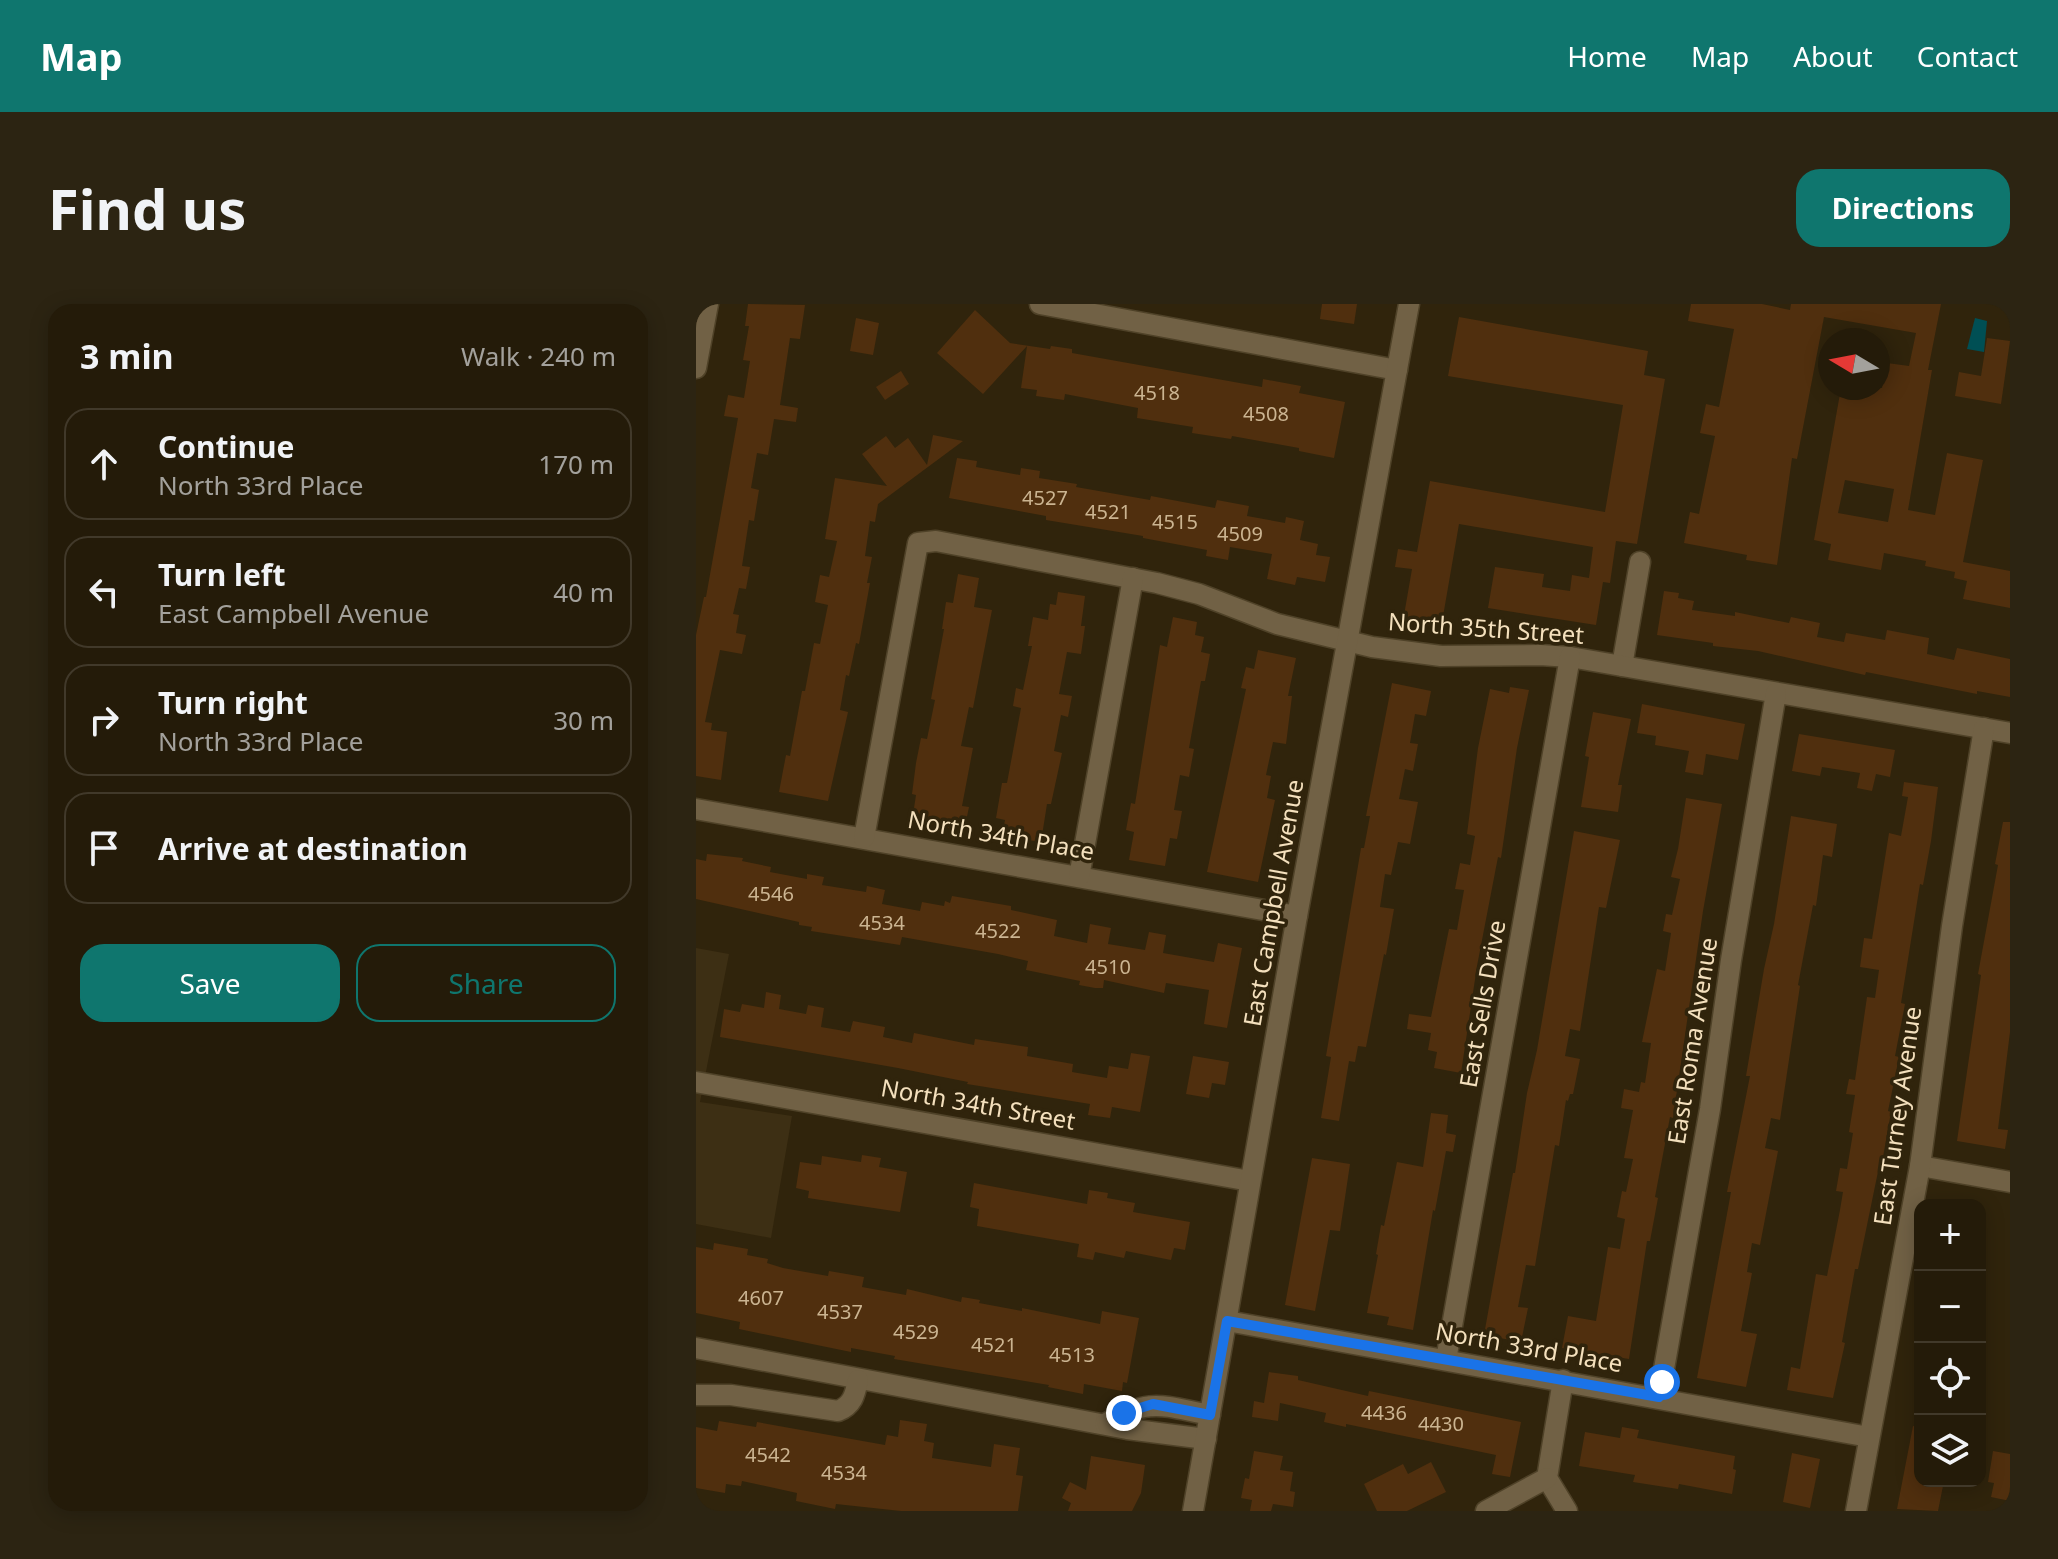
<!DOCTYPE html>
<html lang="en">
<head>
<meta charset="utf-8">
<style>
  body { margin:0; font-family:"Noto Sans",sans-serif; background:#2c2412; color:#f1f3f6 }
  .controls { position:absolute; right:24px; bottom:24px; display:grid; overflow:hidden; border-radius:16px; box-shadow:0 4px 20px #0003 }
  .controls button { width:72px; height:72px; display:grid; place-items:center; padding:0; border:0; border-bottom:2px solid #41392a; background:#241b09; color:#f1f3f6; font:40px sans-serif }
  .compass { position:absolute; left:1122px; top:24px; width:72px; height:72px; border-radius:50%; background:#241b09; box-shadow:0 4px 20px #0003; rotate:280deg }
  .stop { position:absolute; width:24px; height:24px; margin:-18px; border:6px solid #1a73e8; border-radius:50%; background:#fff }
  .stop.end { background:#1a73e8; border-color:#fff; box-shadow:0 2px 8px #0008 }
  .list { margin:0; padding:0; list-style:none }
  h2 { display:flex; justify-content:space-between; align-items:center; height:104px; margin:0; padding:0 32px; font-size:34px }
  h2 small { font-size:26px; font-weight:400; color:#a3a19c }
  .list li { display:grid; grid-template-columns:52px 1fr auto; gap:24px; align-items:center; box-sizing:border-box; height:112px; margin:0 16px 16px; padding:0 16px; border:2px solid #41392a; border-radius:24px }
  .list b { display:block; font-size:30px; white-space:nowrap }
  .list p { margin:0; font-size:26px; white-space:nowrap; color:#a3a19c }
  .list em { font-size:26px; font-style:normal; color:#a3a19c }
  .actions { display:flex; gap:16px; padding:24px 32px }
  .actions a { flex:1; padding:18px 0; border:2px solid #0f766e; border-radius:24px; text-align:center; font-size:28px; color:#0f766e }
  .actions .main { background:#0f766e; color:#fff }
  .icon { flex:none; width:44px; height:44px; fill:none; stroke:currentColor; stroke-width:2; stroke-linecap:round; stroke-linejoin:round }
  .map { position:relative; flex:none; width:1314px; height:1207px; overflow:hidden; border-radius:24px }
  header { display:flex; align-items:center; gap:48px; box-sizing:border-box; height:112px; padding:0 40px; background:#0f766e; color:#fff }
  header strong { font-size:38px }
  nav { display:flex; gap:44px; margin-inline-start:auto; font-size:28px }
  .intro { display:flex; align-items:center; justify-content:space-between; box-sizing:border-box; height:192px; padding:0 48px }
  h1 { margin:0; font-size:56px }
  .button { padding:20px 36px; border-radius:24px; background:#0f766e; color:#fff; font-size:28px; font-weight:700 }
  main { display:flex; gap:48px; padding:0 48px }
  aside { flex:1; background:#241b09; border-radius:24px; box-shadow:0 4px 20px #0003 }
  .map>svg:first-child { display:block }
  .built { fill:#3d2f14 }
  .water { fill:#004f54 }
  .building { fill:#502f0e; fill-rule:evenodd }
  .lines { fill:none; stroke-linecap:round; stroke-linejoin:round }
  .minor-casing { stroke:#4f4228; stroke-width:23 }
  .minor { stroke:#716145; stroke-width:20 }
  .route { stroke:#1a73e8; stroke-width:10 }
  .labels { text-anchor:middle; stroke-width:7; stroke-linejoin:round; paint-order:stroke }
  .number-label { font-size:20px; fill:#cbb491 }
  .street-label { font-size:24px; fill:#f4e0bd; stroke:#30240c }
</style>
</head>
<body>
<header>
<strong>Map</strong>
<nav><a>Home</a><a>Map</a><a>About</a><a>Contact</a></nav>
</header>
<div class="intro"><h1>Find us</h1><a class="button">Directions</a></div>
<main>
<aside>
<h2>3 min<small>Walk · 240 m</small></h2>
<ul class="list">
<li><svg class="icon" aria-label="ahead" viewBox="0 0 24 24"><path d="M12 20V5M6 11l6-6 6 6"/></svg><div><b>Continue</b><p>North 33rd Place</p></div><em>170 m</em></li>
<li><svg class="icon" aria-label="left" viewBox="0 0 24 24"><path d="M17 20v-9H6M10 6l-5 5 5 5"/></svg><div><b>Turn left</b><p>East Campbell Avenue</p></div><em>40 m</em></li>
<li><svg class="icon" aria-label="right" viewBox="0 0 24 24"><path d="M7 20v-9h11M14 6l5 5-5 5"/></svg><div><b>Turn right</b><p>North 33rd Place</p></div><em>30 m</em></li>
<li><svg class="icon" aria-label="arrive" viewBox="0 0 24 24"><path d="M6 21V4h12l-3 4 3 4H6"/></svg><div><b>Arrive at destination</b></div></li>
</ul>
<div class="actions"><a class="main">Save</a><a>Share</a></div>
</aside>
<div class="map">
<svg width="1314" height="1207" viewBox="0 0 1314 1207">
  <rect width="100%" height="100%" fill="#30240c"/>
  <polygon class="built" points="0,644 33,650 4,798 96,812 75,934 0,920"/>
  <polygon class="water" points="1279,14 1291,17 1288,48 1271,45"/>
  <g class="building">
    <polygon points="52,0 109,1 104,35 94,34 84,101 102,104 100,118 78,115 72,151 61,149 55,184 63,186 58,217 53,216 46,262 54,263 50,285 43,284 37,310 43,311 40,329 50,331 46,350 24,346 9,418 16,419 15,426 31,428 25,476 0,472 0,331 8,293 10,293 42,114 28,112 32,91 48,94 54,57 47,56 53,22 49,22"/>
    <polygon points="626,0 661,0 658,20 624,15"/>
    <path d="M995,0H1066L1094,6L1095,0H1245L1232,66H1236L1212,206L1239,211L1251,149L1287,156L1267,258L1314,267V304L1267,295L1271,277L1258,274L1259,268L1229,262L1230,257L1188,249L1185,266L1132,256L1135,240L1118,236L1145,84H1186L1191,59L1213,62L1220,29L1128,13L1101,155L1096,154L1081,261L1050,256L1051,251L988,239L994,208L1003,210L1019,132L1004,129L1010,100L1023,103L1038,25L992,17ZM1149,176L1198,185L1192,218L1142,209Z"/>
    <polygon points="279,6 314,39 354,45 355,42 376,45 376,49 566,83 567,75 605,82 603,89 649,98 638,154 603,147 603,144 536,132 535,135 496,129 497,123 441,114 442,104 369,90 368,96 340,92 341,86 325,84 331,42 287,90 241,49"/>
    <polygon points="763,13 952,47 948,71 969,75 941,240 920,237 914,279 907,278 900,321 792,304 799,263 848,270 846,283 874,287 876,271 893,274 897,243 763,220 745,324 707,317 716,265 699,263 702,245 721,248 734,177 909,208 927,101 752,72"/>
    <polygon points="160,14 183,19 177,51 154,47"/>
    <polygon points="1291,34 1314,37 1305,100 1259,92 1263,68 1285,72"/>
    <polygon points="205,67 213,80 189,96 180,83"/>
    <polygon points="237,131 267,137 182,200 179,218 174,217 169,252 176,253 171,279 174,279 163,340 160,339 153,372 150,371 144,406 152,408 132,497 83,488 90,451 94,452 106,387 109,387 118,339 124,340 132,301 119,298 124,271 133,273 141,237 129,235 139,174 191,182 166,150 190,132 199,144 212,134 231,161"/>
    <polygon points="261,154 281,157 280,163 324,171 325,164 344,167 343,174 381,180 380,183 454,196 455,192 519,204 521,196 553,202 551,212 589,219 590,213 608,217 604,236 622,240 620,251 634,253 629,278 601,273 599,281 571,275 576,250 534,243 532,256 510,252 511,246 447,234 447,232 350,216 350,212 253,194"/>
    <polygon points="262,270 283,274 278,303 296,306 277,404 273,403 265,442 277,444 266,502 273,503 268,527 216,517 220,491 216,490 220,459 225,434 231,435 239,396 235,395 248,325 246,325 250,298 257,299"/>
    <polygon points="968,287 983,289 982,294 998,297 996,306 1039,312 1039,308 1093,319 1095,313 1124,319 1121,333 1148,338 1150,329 1189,336 1191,326 1233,334 1231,350 1258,356 1261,344 1314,355 1314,393 1281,387 1281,390 1170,368 1169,371 1062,347 1017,342 1017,339 961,331"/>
    <polygon points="362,288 389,292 385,322 389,322 385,350 371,348 363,390 376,392 372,413 365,411 358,447 366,449 355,500 351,500 345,538 306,532 309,516 300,514 306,479 311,479 325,404 317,402 320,384 327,386 336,342 332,342 337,313 352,316 354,300 360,301"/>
    <polygon points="477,313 501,318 499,331 508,333 505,348 514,350 509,377 505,377 493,444 498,445 493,473 484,471 478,506 486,507 481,535 474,534 469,562 433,556 438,528 430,526 435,499 439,500 464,341 471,343"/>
    <polygon points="562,346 600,354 592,392 596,392 590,440 577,438 570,471 575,472 571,494 579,496 562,578 511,568 550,385 545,384 550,363 558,365"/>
    <polygon points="696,379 735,387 730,412 719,410 714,439 722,440 717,467 709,465 703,495 722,498 714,540 702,538 695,571 689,570 684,603 698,605 690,651 688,650 670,743 662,742 659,758 653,757 643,817 625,814 635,753 630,752 665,544 668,544 674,512 670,512"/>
    <polygon points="814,383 833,386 821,444 805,554 802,553 781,662 765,769 738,764 741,748 732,746 735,729 711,725 713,710 735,713 753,625 761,626 768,586 759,585 764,559 774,561 779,532 771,530 782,444 794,385 813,389"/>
    <polygon points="946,400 1049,420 1042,456 1010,450 1007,471 989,468 993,447 959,441 960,432 941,429"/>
    <polygon points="897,408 935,415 922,481 926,481 922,508 885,503 893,453 889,452"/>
    <polygon points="1103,430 1199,446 1194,473 1180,470 1176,487 1161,484 1164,469 1126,463 1124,472 1096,467"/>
    <polygon points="1208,478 1242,483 1235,537 1227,581 1224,580 1205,699 1209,700 1199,752 1203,753 1192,807 1195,808 1187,853 1185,853 1162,965 1159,965 1146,1038 1149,1039 1137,1094 1091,1086 1095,1063 1104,1065 1120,970 1131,972 1144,906 1147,888 1140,887 1144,864 1151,865 1157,829 1153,828 1159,791 1150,790 1153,775 1159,776 1171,693 1179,694 1183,666 1164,663 1168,634 1176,635 1193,529 1205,532 1212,493 1206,492"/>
    <polygon points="990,494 1026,500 1007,607 977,814 974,813 959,893 962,894 954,937 951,937 933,1055 866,1044 872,1012 900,1017 912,943 924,945 929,915 921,913 926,887 930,888 937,855 928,854 937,806 925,804 928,785 943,788 945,778 949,779 955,739 946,738 961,665 969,667 975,629 967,627 970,610 976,611 984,575 975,573 982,545"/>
    <polygon points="1095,512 1141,520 1136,553 1127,551 1120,602 1117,601 1102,681 1104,682 1084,816 1075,814 1069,844 1082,847 1064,941 1056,939 1051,968 1056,969 1045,1027 1061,1030 1050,1083 1001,1074 1035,888 1031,888 1054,772 1050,772 1068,665 1078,620"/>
    <polygon points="1307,518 1314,518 1314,728 1302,825 1312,826 1309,845 1261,837 1285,671 1282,670 1302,561 1299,560"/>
    <polygon points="878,527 924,536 910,604 903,603 884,727 874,725 869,752 884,755 877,790 874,790 872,797 870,796 863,842 859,841 839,962 830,961 822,1003 832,1004 825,1038 788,1031 817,869 819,869 831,789 841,746"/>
    <polygon points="11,550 47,554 46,557 75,563 74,568 111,575 111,570 128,573 126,581 170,588 171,582 189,586 186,600 224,607 226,598 248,602 249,597 254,599 256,592 315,602 315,606 361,616 358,632 391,639 394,620 415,624 412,640 449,646 453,628 470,631 467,649 518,658 522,639 546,644 531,724 508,720 513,686 470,679 468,689 408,676 407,684 399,684 383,681 384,677 330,666 332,657 302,650 206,633 204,641 115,627 116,623 103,621 103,618 0,595 0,555 10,557"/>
    <polygon points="70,688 85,691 83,705 110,710 112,701 128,704 125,723 154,728 157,717 189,723 187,733 216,739 218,729 278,741 279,735 332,743 331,752 377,760 376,768 411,774 413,762 432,765 435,749 454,752 444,808 416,803 414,814 392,811 394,800 271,780 272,778 202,764 24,733 28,705 44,708 46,700 68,704"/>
    <polygon points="497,752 533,758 529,781 516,779 513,794 490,790"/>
    <polygon points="735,809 752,811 750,829 760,831 757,848 750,847 739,907 737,906 717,1026 691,1021 693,1013 671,1009 682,951 680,950 685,921 688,922 701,858 727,863"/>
    <polygon points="166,851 185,854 183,863 211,868 204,908 112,894 113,887 100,884 104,858 125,861 126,852 165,858"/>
    <polygon points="616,854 654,860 644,927 634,926 619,1007 589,1001"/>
    <polygon points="278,879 391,900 393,886 412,889 411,894 439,899 437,908 494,918 489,946 478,944 475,956 430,947 428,954 399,948 397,956 381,953 383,940 281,922 283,905 274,903"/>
    <polygon points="18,939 52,945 51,951 72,955 71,959 87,964 132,972 133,967 168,973 166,983 210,991 211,985 265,998 266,993 284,996 283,999 326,1007 326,1004 404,1020 406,1007 443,1014 431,1079 427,1078 426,1087 388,1080 387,1090 352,1083 353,1081 198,1055 199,1052 155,1044 155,1048 43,1025 44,1018 0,1009 0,943 17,946"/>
    <polygon points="573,1068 602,1072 602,1076 672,1092 673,1087 825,1118 814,1173 796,1170 800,1151 650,1120 650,1123 628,1118 630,1109 584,1099 582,1117 556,1113 558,1097 568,1099"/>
    <polygon points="204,1116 231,1120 228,1137 238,1139 236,1154 295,1163 298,1140 324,1144 320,1171 327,1172 322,1207 205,1207 140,1200 139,1205 100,1197 101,1189 46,1177 45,1182 30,1180 29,1189 0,1184 0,1123 21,1127 23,1117 60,1123 61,1118 189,1141 191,1131 202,1133"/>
    <polygon points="1217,1122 1224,1123 1224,1177 1248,1177 1242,1207 1201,1205"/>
    <polygon points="926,1123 943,1126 941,1134 1039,1152 1037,1165 1040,1166 1036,1190 983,1180 982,1185 937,1178 939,1171 883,1162 889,1128 924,1134"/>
    <polygon points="558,1147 587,1152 584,1166 597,1168 594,1187 599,1188 597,1203 577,1200 575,1207 554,1207 556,1196 545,1194 549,1174 553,1175"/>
    <polygon points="1297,1147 1314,1150 1314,1197 1295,1193 1298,1179 1292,1178"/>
    <polygon points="1096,1149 1124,1155 1114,1204 1087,1198"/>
    <polygon points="395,1152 449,1161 445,1189 436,1207 372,1207 375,1199 366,1194 374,1178 390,1186"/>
    <polygon points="735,1158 750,1188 711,1207 681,1207 668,1180 707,1160 712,1170"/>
  </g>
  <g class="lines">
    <g class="minor-casing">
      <g id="minor">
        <polyline points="344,0 701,66"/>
        <polyline points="0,64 12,0"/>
        <polyline points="926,362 944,258"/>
        <polyline points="0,505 601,612"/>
        <polyline points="168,534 222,239 240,237 461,279 503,290 581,320 676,343 745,352 844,351 874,353 1314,429"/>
        <polyline points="383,573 437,274"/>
        <polyline points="0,778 554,877"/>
        <polyline points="1224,862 1314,878"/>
        <polyline points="531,1017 1173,1133"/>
        <polyline points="0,1044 431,1125 510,1135"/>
        <polyline points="750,1056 874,353"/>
        <polyline points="867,1076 851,1174 871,1207"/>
        <path d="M0,1091H35L142,1107C157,1101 159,1090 162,1076"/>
        <polyline points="963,1093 1014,805 1035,656 1080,389"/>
        <path d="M409,1120C454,1093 466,1102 514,1111"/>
        <polyline points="497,1207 601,612 713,0"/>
        <polyline points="790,1207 851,1174"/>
        <polyline points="1160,1207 1224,862 1256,622 1288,424"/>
      </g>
    </g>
    <use href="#minor" class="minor"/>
  </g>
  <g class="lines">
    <polyline class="route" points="428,1109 457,1100 514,1111 531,1017 963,1093 966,1078"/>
  </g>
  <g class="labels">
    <g class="number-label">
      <text x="461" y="96">4518</text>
      <text x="570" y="117">4508</text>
      <text x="349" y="201">4527</text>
      <text x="412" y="215">4521</text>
      <text x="479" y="225">4515</text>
      <text x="544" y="237">4509</text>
      <text x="75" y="597">4546</text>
      <text x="186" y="626">4534</text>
      <text x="302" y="634">4522</text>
      <text x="412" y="670">4510</text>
      <text x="65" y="1001">4607</text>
      <text x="144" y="1015">4537</text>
      <text x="220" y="1035">4529</text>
      <text x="298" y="1048">4521</text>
      <text x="376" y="1058">4513</text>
      <text x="688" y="1116">4436</text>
      <text x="745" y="1127">4430</text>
      <text x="72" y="1158">4542</text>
      <text x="148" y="1176">4534</text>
    </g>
    <g class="street-label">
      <text transform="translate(790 325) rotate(4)" y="8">North 35th Street</text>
      <text transform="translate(305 532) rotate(10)" y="8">North 34th Place</text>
      <text transform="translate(578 599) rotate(-80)" y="8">East Campbell Avenue</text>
      <text transform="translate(787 700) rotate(-80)" y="8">East Sells Drive</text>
      <text transform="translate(997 737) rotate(-81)" y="8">East Roma Avenue</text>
      <text transform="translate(282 801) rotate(10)" y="8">North 34th Street</text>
      <text transform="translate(1202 812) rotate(-82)" y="8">East Turney Avenue</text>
      <text transform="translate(833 1044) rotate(10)" y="8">North 33rd Place</text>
    </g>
  </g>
</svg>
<div class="controls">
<button>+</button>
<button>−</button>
<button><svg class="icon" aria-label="locate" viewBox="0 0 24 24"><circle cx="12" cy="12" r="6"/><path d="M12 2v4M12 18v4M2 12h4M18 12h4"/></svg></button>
<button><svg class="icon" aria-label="layers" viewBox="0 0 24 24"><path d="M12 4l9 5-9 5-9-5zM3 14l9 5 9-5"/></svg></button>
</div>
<svg class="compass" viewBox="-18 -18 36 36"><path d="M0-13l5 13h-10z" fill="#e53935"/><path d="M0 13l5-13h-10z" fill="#a3a19c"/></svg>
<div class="stop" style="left:966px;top:1078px"></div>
<div class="stop end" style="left:428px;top:1109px"></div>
</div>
</main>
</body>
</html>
